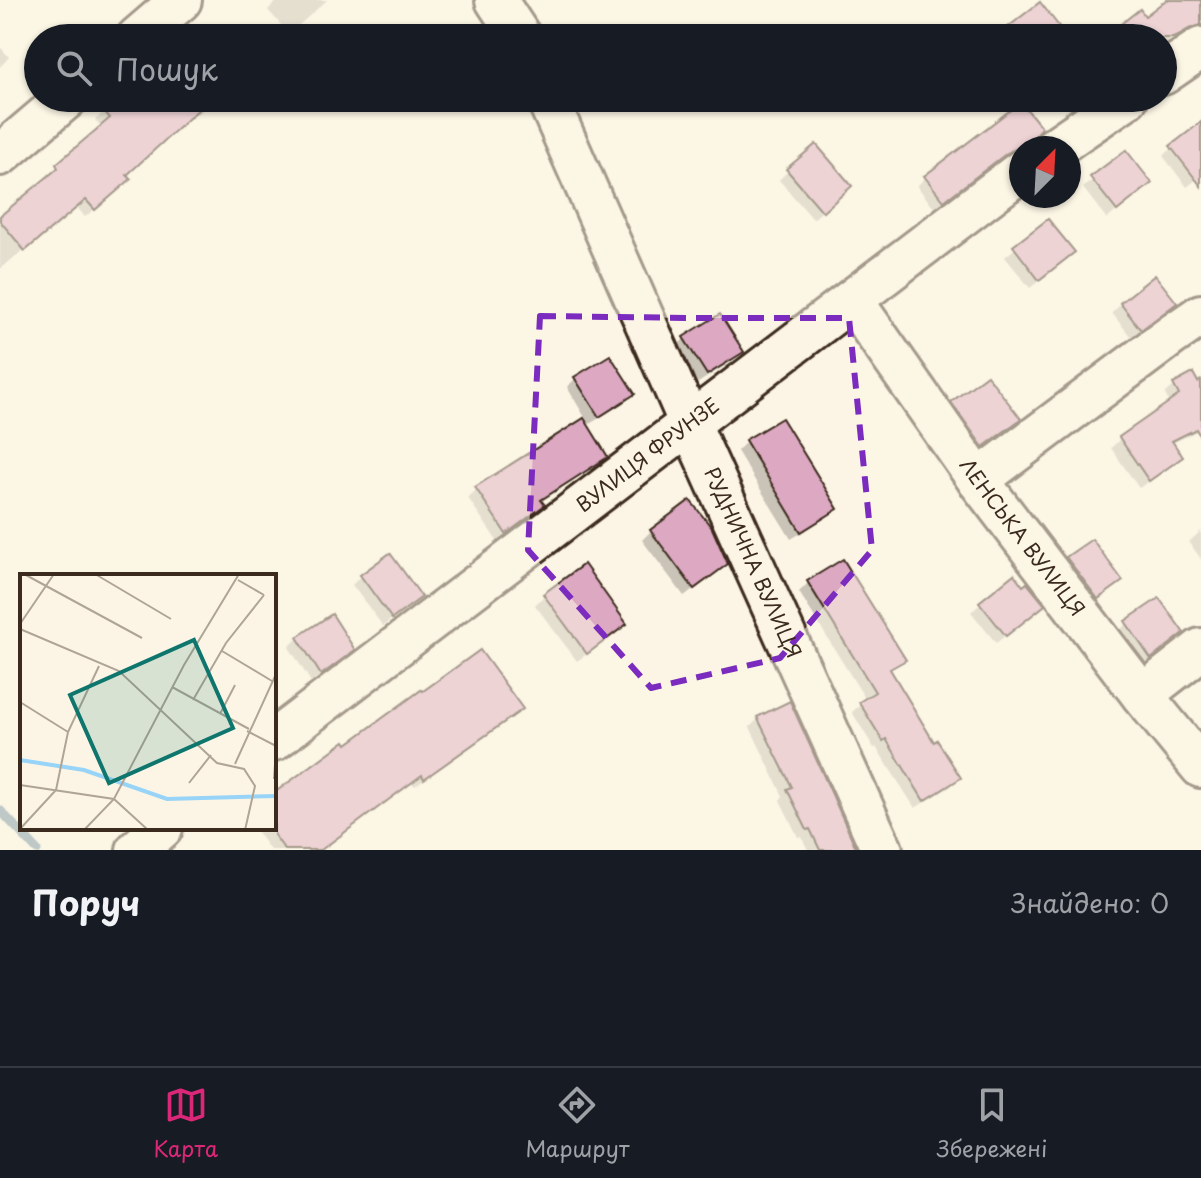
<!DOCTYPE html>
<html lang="uk">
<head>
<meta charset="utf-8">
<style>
  body { margin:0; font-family:"Playpen Sans",sans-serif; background:#20242c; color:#f1f3f6 }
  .compass { position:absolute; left:1009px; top:136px; width:72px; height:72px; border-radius:50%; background:#171b24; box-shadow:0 2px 6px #0004; rotate:24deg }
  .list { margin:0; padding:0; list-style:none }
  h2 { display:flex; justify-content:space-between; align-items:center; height:104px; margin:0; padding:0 32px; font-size:34px }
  h2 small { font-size:26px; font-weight:400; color:#9ea1a6 }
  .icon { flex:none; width:44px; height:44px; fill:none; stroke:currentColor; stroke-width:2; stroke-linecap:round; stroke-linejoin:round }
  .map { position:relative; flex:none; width:1201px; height:850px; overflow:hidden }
  .search { position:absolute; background:#171b24; box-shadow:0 2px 6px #0004; left:24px; right:24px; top:24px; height:88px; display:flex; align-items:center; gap:20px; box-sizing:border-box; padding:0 28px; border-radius:44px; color:#9ea1a6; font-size:30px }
  .sheet { height:216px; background:#171b24 }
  nav { display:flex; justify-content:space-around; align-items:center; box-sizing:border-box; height:112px; border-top:2px solid #363941; background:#171b24; font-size:22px; color:#9ea1a6 }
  nav a { display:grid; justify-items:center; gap:4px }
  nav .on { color:#db2777 }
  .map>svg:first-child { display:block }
  .shadow { fill:#0003 }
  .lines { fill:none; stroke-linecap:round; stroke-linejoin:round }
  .stream { stroke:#7390a1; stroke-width:9 }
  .building { fill:#dda8c2; stroke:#3b2a1e; stroke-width:2 }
  .minor-casing { stroke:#3b2a1e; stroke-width:46 }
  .minor { stroke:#fcf5e5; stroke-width:40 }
  .marked { fill:none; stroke:#7b2cbf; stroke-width:6; stroke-dasharray:16 10; stroke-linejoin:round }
  .labels { text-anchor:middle; stroke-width:8; stroke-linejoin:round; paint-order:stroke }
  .street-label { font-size:20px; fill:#3b2a1e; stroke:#fcf5e5 }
  .inset-river { fill:none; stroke:#98d4f8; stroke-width:4 }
  .inset-road { fill:none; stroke:#afa495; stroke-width:2 }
  .view { fill:#0f766e; fill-opacity:0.15; stroke:#0f766e; stroke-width:4 }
  .inset-edge { fill:none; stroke:#3b2a1e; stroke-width:4 }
</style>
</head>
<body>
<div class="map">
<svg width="1201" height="850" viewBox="0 0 1201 850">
  <rect width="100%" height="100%" fill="#fcf5e5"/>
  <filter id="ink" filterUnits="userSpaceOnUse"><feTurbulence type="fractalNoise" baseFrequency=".0125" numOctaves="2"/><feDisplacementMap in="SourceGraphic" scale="16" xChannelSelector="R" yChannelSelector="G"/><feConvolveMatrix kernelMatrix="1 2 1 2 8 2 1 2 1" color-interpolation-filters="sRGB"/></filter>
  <g filter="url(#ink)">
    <g class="shadow">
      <polygon points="278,0 327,0 289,34 268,10"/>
      <polygon points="1169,0 1201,0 1201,27 1193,34 1188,33 1169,41 1163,46 1163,38 1107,38 1145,19"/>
      <polygon points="0,47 9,57 0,67"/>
      <polygon points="119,98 216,98 198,114 195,111 125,175 120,188 85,217 77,207 0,269 0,219 50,177 48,175 57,166 102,127 95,120"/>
      <polygon points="1201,124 1201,176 1187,187 1163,156"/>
      <polygon points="1032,136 1028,148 1021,148 1021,155 1018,158 1007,156 996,161 934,208 917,186 926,177"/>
      <polygon points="1125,152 1150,183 1107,219 1083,188"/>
      <polygon points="788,171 841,195 813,219 779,180"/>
      <polygon points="1048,221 1064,261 1030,288 1005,257"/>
      <polygon points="1121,304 1151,322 1131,337 1112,313"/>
      <polygon points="685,338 741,352 732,361 698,383 676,347"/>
      <polygon points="1192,376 1201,392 1201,429 1171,444 1180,457 1171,466 1139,488 1111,448 1120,439 1170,404 1165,394 1174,386"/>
      <polygon points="575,379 633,394 624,403 586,426 605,457 596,465 540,502 534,513 497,541 468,498 477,489 586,419 567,387"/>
      <polygon points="952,403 1019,419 974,455 944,412"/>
      <polygon points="746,442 835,509 826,518 791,539 737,451"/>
      <polygon points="651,531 716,572 684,596 642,540"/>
      <polygon points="1201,531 1201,559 1189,542"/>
      <polygon points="1092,541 1120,581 1111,590 1088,606 1058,567 1067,558"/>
      <polygon points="843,562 903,659 889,671 933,744 958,778 950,787 915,808 876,747 874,748 852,712 866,700 799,592 808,583"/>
      <polygon points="583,567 625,623 616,632 577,661 535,605 544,596"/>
      <polygon points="361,576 419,597 383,626 352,585"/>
      <polygon points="1014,577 1033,614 996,643 971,612"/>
      <polygon points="332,617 343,658 311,682 289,647 298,638"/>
      <polygon points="1127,623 1172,642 1142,666 1118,632"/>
      <polygon points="521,709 512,718 415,786 412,783 321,850 270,850 254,828 274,828 274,795"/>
      <polygon points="758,719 855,850 808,850 801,836 798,837 780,800 783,796 750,727"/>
    </g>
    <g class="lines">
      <polyline class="stream" points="0,810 37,850"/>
    </g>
    <g class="building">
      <polygon points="1166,0 1201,0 1201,25 1189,29 1173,38 1103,38 1140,9 1145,16"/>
      <polygon points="1040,2 1068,38 994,38"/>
      <polygon points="116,98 211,98 127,175 131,179 95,210 86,200 25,251 0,221 0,216 58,168 56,164 110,118 103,110"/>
      <polygon points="1021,102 1042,128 1034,137 1031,148 1017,148 1007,153 944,201 924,176"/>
      <polygon points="1201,122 1201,186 1170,146"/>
      <polygon points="816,144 852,186 823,212 786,169"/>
      <polygon points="1126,150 1152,183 1117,211 1090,177"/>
      <polygon points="1048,219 1075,252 1039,280 1013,246"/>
      <polygon points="1155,275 1177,303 1141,330 1120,303"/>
      <polygon points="720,314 744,352 707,375 683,337"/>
      <polygon points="610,355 635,394 599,417 574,377"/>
      <polygon points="1193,373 1198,382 1201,380 1201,438 1196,429 1172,441 1183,457 1149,481 1119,437 1179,395 1173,384"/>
      <polygon points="987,375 1021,419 983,447 951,402"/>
      <polygon points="584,418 608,457 541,500 545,505 506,534 475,487"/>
      <polygon points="782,418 838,509 801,532 745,440"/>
      <polygon points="690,500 712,528 728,564 694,589 650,530"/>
      <polygon points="1092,539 1123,581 1098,599 1066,557"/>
      <polygon points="390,553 422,597 392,619 360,575"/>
      <polygon points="843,559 906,660 890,669 934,742 937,740 961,778 924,801 886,739 883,741 859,702 875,692 807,581"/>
      <polygon points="584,564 627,624 587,654 543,594"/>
      <polygon points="1014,574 1023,586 1027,583 1045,605 1006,636 979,602"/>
      <polygon points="1159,598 1184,633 1151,659 1125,621"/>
      <polygon points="332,614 355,650 321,675 297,637"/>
      <polygon points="480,650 523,709 424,779 422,775 321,850 285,850 274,835 274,793 345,741 347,744 421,690 423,691"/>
      <polygon points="790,701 857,850 820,850 810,829 807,830 787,789 792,787 757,717"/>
    </g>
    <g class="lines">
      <g class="minor-casing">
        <g id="minor">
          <polyline points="496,0 521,38"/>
          <polyline points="137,38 181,0"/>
          <polyline points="1163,74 1201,48"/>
          <path id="s1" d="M547,98L690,424L882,850"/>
          <polyline points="1054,148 1127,98"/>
          <polyline points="0,155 67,98"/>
          <path id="s2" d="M852,300L978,480L1142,695L1201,767"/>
          <polyline points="978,480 1172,335 1201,315"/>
          <polyline points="1142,695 1201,649"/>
          <path id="s3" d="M274,740L1021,171"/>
          <polyline points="137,850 162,828"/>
        </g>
      </g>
      <use href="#minor" class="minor"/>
    </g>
  </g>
  <path d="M0 0H1201V850H0ZM540,316L693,318H849L872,550L780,658L651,688L528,550Z" fill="#fcf5e5" fill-opacity=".55" fill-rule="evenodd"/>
  <path class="marked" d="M540,316L693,318H849L872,550L780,658L651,688L528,550Z"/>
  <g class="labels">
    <g class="street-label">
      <text dy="7" stroke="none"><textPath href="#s3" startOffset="470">ВУЛИЦЯ ФРУНЗЕ</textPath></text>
      <text dy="7" stroke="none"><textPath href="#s2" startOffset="292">ЛЕНСЬКА ВУЛИЦЯ</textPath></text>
      <text dy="7" stroke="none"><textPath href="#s1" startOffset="508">РУДНИЧНА ВУЛИЦЯ</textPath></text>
    </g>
  </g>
  <g transform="translate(20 574)">
    <rect width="256" height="256" fill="#fcf5e5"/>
    <path class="inset-river" d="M0,186L64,196L147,225L256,222"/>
    <path class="inset-road" d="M4,0L122,64M75,0L151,45M218,6L244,21M0,50L34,0M0,55L99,97L197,189L224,195L235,212L225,256M202,77L252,107M152,113L229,155M173,126L206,69L244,21M0,128L48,158M200,140L215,111M227,157L256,172M215,190L256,100M254,205L256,175M169,209L191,181M0,211L94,225L128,256M0,255L36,216L48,158L79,92M64,256L94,225L164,91L219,0"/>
    <path class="view" d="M174,66L213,154L89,209L50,121Z"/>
    <rect width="256" height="256" class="inset-edge"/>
  </g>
</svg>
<svg class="compass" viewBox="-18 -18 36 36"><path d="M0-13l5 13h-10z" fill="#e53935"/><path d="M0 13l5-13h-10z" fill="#9ea1a6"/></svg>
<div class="search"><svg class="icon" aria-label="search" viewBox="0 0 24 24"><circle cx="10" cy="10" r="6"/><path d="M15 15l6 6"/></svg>Пошук</div>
</div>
<section class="sheet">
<h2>Поруч<small>Знайдено: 0</small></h2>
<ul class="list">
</ul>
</section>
<nav>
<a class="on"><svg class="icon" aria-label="map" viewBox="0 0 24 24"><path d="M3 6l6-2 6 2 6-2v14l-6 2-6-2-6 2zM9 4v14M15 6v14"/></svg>Карта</a>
<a><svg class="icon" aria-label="directions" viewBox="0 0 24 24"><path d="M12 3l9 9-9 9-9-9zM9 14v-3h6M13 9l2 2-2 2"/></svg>Маршрут</a>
<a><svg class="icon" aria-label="saved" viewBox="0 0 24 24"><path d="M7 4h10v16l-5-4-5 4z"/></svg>Збережені</a>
</nav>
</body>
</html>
